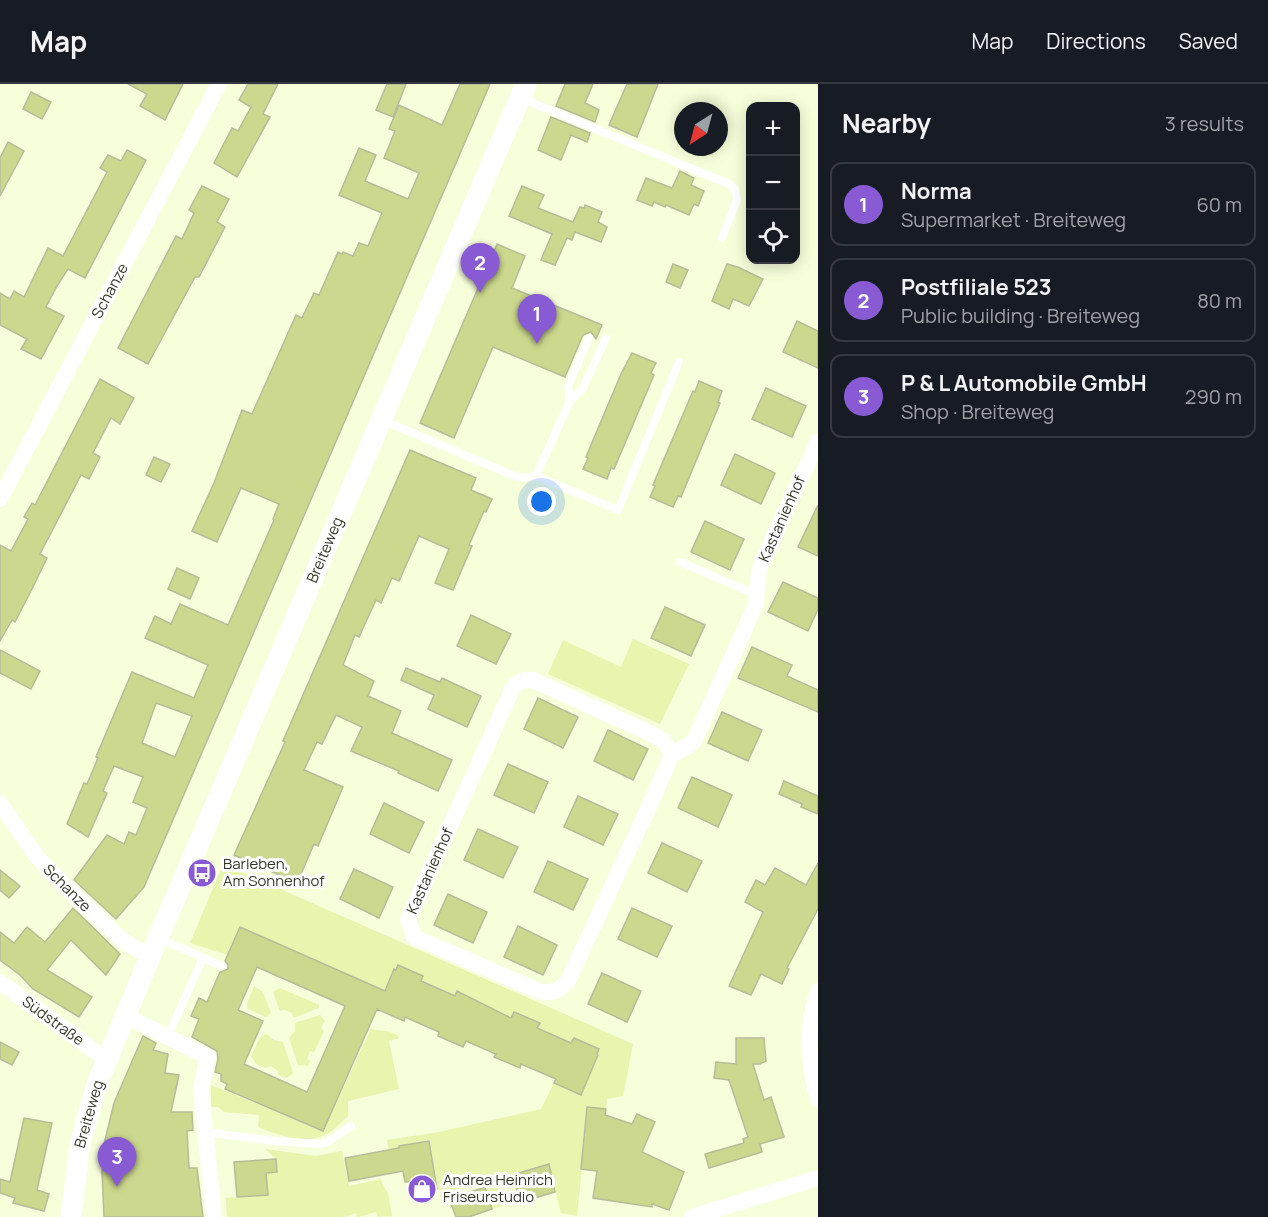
<!DOCTYPE html>
<html lang="en">
<head>
<meta charset="utf-8">
<style>
  body { margin:0; font-family:Manrope,sans-serif; background:#242831; color:#f1f3f6 }
  .controls { position:absolute; right:18px; top:18px; display:grid; overflow:hidden; border-radius:12px; box-shadow:0 3px 15px #0003 }
  .controls button { width:54px; height:54px; display:grid; place-items:center; padding:0; border:0; border-bottom:2px solid #363941; background:#171b24; color:#f1f3f6; font:30px sans-serif }
  .compass { position:absolute; left:674px; top:18px; width:54px; height:54px; border-radius:50%; background:#171b24; box-shadow:0 3px 15px #0003; rotate:216deg }
  .you { position:absolute; left:542px; top:418px; width:21px; height:21px; margin:-15px; border:4px solid #fff; border-radius:50%; background:#1a73e8; box-shadow:0 0 0 9px #1a73e833 }
  .badge { display:grid; place-items:center; width:39px; height:39px; border-radius:50%; background:#885bd5; color:#fff; font-size:20px; font-weight:700 }
  .pin { position:absolute; translate:-50% -50px; filter:drop-shadow(0 2px 3px #0008) }
  .pin::after { content:''; position:absolute; top:32px; width:21px; height:18px; background:inherit; clip-path:polygon(0 0,100% 0,50% 100%) }
  .list { margin:0; padding:0; list-style:none }
  h2 { display:flex; justify-content:space-between; align-items:center; height:78px; margin:0; padding:0 24px; font-size:26px }
  h2 small { font-size:20px; font-weight:400; color:#9ea1a6 }
  .list li { display:grid; grid-template-columns:39px 1fr auto; gap:18px; align-items:center; box-sizing:border-box; height:84px; margin:0 12px 12px; padding:0 12px; border:2px solid #363941; border-radius:12px }
  .list b { display:block; font-size:22px; white-space:nowrap }
  .list p { margin:0; font-size:20px; white-space:nowrap; color:#9ea1a6 }
  .list em { font-size:20px; font-style:normal; color:#9ea1a6 }
  .icon { flex:none; width:33px; height:33px; fill:none; stroke:currentColor; stroke-width:2; stroke-linecap:round; stroke-linejoin:round }
  .map { position:relative; flex:none; width:818px; height:1133px; overflow:hidden }
  header { display:flex; align-items:center; gap:36px; box-sizing:border-box; height:84px; padding:0 30px; background:#171b24; border-bottom:2px solid #363941 }
  header strong { font-size:28px }
  nav { display:flex; gap:33px; margin-inline-start:auto; font-size:21px }
  main { display:flex }
  aside { flex:1; background:#171b24 }
  .map>svg:first-child { display:block }
  .green { fill:#e9f4af }
  .building { fill:#ccd88d; stroke:#b6bc9a; stroke-width:1.5; fill-rule:evenodd }
  .lines { fill:none; stroke-linecap:round; stroke-linejoin:round }
  .service { stroke:#fff; stroke-width:8 }
  .minor { stroke:#fff; stroke-width:16 }
  .tertiary { stroke:#fff; stroke-width:21 }
  .labels { text-anchor:middle; stroke-width:6; stroke-linejoin:round; paint-order:stroke }
  .street-label { font-size:15px; fill:#343628; stroke:#fff }
  .poi-label { font-size:15px; fill:#343628; stroke:#fff; text-anchor:start }
</style>
</head>
<body>
<header>
<strong>Map</strong>
<nav><a>Map</a><a>Directions</a><a>Saved</a></nav>
</header>
<main>
<div class="map">
<svg width="818" height="1133" viewBox="0 0 818 1133">
  <rect width="100%" height="100%" fill="#f7feda"/>
  <g class="green">
    <polygon points="633,555 689,580 660,640 548,590 563,556 621,583"/>
    <polygon points="223,780 633,960 623,1012 607,1015 606,1025 587,1023 582,1064 584,1065 577,1132 561,1129 549,1080 498,1096 503,1122 492,1125 482,1091 465,1096 466,1103 447,1108 437,1105 430,1056 399,1062 402,1082 392,1086 387,1056 439,1048 541,1025 554,999 579,1010 583,1007 598,972 597,970 574,954 571,959 537,944 539,940 511,934 458,907 455,912 421,897 423,892 398,881 396,886 394,886 385,907 240,843 228,871 190,859"/>
    <polygon points="254,902 263,908 271,929 266,933 248,925 247,920"/>
    <polygon points="280,904 319,921 319,924 293,934 292,929 285,926 280,927 273,908"/>
    <polygon points="320,931 325,937 321,944 324,947 314,968 310,967 307,975 310,977 308,982 298,981 289,954 295,947 295,939"/>
    <path d="M371,945C380,947 394,946 400,954L389,957L399,1005L348,1017V1032C341,1038 334,1047 325,1051C304,1061 278,1051 258,1043L259,1031L224,1028L218,1023H211V1001L323,1047Z"/>
    <polygon points="266,950 274,956 283,958 293,989 287,994 278,991 278,987 271,982 265,984 256,980 251,972 260,953"/>
    <polygon points="265,1065 316,1072 342,1067 349,1102 381,1095 383,1102 388,1109 392,1132 378,1133 376,1128 359,1133 357,1133 356,1129 344,1133 227,1133 226,1114 268,1111 266,1089 277,1088 276,1075"/>
  </g>
  <g class="building">
    <polygon points="128,0 183,0 165,36 140,22 147,10"/>
    <polygon points="248,0 278,0 263,30 270,33 237,93 214,79 232,44 238,47 251,23 239,16"/>
    <polygon points="387,0 406,0 393,33 376,26"/>
    <path d="M460,0H490L144,803L116,835L74,796L107,751L124,760L129,748L136,751L147,724L133,718L143,693L114,682L103,707L107,709L88,753L67,740L84,699L87,700L98,674L96,673L132,588L194,614L208,581L145,554L155,532L171,540L180,520L228,541L274,436L273,435L279,420L241,404L217,458L192,447L214,399L242,326L252,330L296,231L302,234L314,209L319,211L338,168L342,170L343,168L353,172L359,159L368,162L382,129L339,111L359,64L376,71L365,97L408,115L419,89L384,74L395,47L389,45L399,21L442,41ZM156,619L192,632L175,673L142,659Z"/>
    <polygon points="565,0 593,0 585,19 599,26 595,38 556,22"/>
    <polygon points="627,0 658,0 637,53 609,41"/>
    <polygon points="31,8 51,18 42,35 23,25"/>
    <polygon points="551,33 590,49 587,58 571,51 561,76 538,66"/>
    <polygon points="8,58 24,67 0,112 0,74"/>
    <polygon points="127,66 146,76 85,194 68,185 57,202 46,223 64,232 41,275 21,265 27,255 0,241 0,209 10,215 14,207 24,213 48,164 63,172 107,88 100,84 108,71 121,77"/>
    <polygon points="680,87 694,94 691,101 704,107 698,122 694,120 689,131 666,121 665,123 654,118 652,122 637,116 646,94 672,104"/>
    <polygon points="202,102 229,115 217,138 225,143 199,193 195,193 148,280 118,264 176,152 182,155 194,129 189,126"/>
    <polygon points="522,102 544,111 538,124 573,138 580,123 584,124 585,121 602,128 598,138 607,143 601,158 575,148 572,156 567,154 555,181 541,176 552,150 509,132"/>
    <polygon points="497,160 525,172 512,204 602,241 596,255 591,248 583,251 565,293 493,263 454,354 420,339"/>
    <polygon points="673,180 688,186 680,204 666,198"/>
    <polygon points="727,180 738,183 763,195 749,222 733,215 729,225 712,217"/>
    <polygon points="797,237 818,247 818,284 783,268"/>
    <polygon points="632,269 656,279 651,289 654,291 614,385 611,384 607,395 583,385 588,374 586,373 621,290"/>
    <polygon points="100,295 134,314 120,340 111,334 93,369 100,373 89,395 81,391 40,470 47,474 32,505 15,538 12,536 0,557 0,461 11,467 28,435 24,433 32,419 35,421"/>
    <polygon points="699,297 722,307 718,318 720,319 681,413 678,412 673,423 650,413 655,402 653,401 693,307 695,308"/>
    <polygon points="766,304 806,322 792,353 752,335"/>
    <polygon points="410,366 476,394 471,406 492,415 486,428 484,427 469,461 472,462 453,506 435,499 449,465 419,452 399,497 392,494 381,519 376,516 359,553 355,551 343,581 374,597 368,612 401,627 392,649 452,676 438,707 398,689 399,687 351,667 362,643 336,631 322,660 317,658 304,686 343,703 318,762 314,760 297,799 234,771 285,658 283,657"/>
    <polygon points="735,370 775,389 761,420 721,401"/>
    <polygon points="154,373 170,380 161,398 146,391"/>
    <polygon points="818,421 818,472 798,463"/>
    <polygon points="705,437 744,455 730,486 691,468"/>
    <polygon points="177,484 199,494 190,515 168,505"/>
    <polygon points="783,498 818,514 818,525 808,547 768,528"/>
    <polygon points="665,523 705,541 691,572 651,554"/>
    <polygon points="471,531 511,550 496,580 457,562"/>
    <polygon points="752,563 792,581 787,592 818,606 818,628 738,594"/>
    <polygon points="0,566 40,587 31,605 0,589"/>
    <polygon points="406,584 440,598 442,594 481,612 467,643 428,625 434,611 401,596"/>
    <polygon points="538,614 578,633 563,664 524,645"/>
    <polygon points="722,628 762,646 748,677 708,659"/>
    <polygon points="608,646 648,665 633,696 594,677"/>
    <polygon points="508,680 548,698 534,729 494,711"/>
    <polygon points="692,693 732,711 718,743 678,724"/>
    <polygon points="784,697 818,712 818,730 801,723 802,720 779,710"/>
    <polygon points="578,712 618,730 603,761 564,743"/>
    <polygon points="384,719 424,738 409,769 370,750"/>
    <polygon points="478,745 518,763 503,794 464,776"/>
    <polygon points="662,759 702,777 687,808 648,789"/>
    <polygon points="548,777 588,795 573,826 534,808"/>
    <polygon points="818,779 818,825 787,884 789,885 782,900 761,890 751,911 729,902 763,828 745,818 756,796 765,801 775,784 806,801"/>
    <polygon points="354,785 393,803 379,834 340,815"/>
    <polygon points="0,786 20,802 9,814 0,806"/>
    <polygon points="448,810 487,828 473,859 434,841"/>
    <polygon points="73,824 120,870 106,891 71,856 47,886 92,913 79,933 33,905 20,891 0,876 0,848 14,859 27,843 45,858"/>
    <polygon points="632,824 672,842 657,873 618,855"/>
    <polygon points="518,842 557,861 543,891 504,873"/>
    <path d="M240,843L385,907L394,885L396,886L398,881L423,892L421,897L455,912L457,907L511,934L514,928L540,939L537,944L571,959L574,954L599,965L597,970L598,971L581,1011L554,999L556,995L521,980L520,984L494,973L496,970L466,957L463,963L438,952L439,948L405,933L404,937L377,925L323,1047L225,1005L227,1000L221,997V990L215,988L218,975L217,967L192,953L199,935L191,932L199,914L207,918L220,888L228,885V881L225,877ZM257,883L345,922L307,1008L244,980L263,937L238,926Z"/>
    <polygon points="602,889 641,907 627,938 588,920"/>
    <polygon points="143,952 156,959 153,966 168,970 165,989 179,991 171,1028 192,1028 193,1046 187,1047 189,1084 197,1084 203,1133 104,1133 102,1088 105,1056 114,1019"/>
    <polygon points="736,954 764,954 766,977 760,980 753,980 764,1016 771,1013 784,1053 760,1060 762,1068 709,1084 705,1070 744,1059 743,1055 748,1053 729,996 714,994 716,978 736,980"/>
    <polygon points="0,958 19,968 12,981 0,975"/>
    <polygon points="587,1023 606,1025 605,1031 632,1040 637,1030 655,1038 642,1068 684,1088 669,1126 652,1120 652,1123 593,1114 597,1087 581,1085"/>
    <polygon points="24,1034 52,1039 37,1106 49,1110 44,1127 13,1119 15,1114 0,1109 0,1095 10,1098"/>
    <polygon points="429,1057 437,1105 416,1109 414,1097 405,1098 403,1087 349,1097 345,1074 399,1064 399,1062"/>
    <polygon points="276,1075 277,1088 266,1089 268,1111 237,1113 234,1078"/>
    <polygon points="549,1080 555,1108 521,1118 512,1091"/>
    <polygon points="485,1103 492,1125 469,1133 456,1133 449,1115"/>
  </g>
  <g class="lines">
    <g class="service">
      <polyline points="521,14 731,101 735,105 737,116 722,154"/>
      <polyline points="570,317 568,302 589,254"/>
      <polyline points="382,336 512,391 522,394 536,392 618,426 679,278"/>
      <polyline points="536,392 570,317 582,306 606,254"/>
      <polyline points="680,478 757,511"/>
      <polyline points="158,854 222,882"/>
      <polyline points="168,952 203,874"/>
      <polyline points="206,1048 274,1057 321,1060 329,1057 351,1042"/>
    </g>
    <g class="minor">
      <polyline points="0,415 219,0"/>
      <path d="M524,596H533L656,652L664,657L672,670L653,714L568,897C559,907 552,910 539,907L414,853L408,835L512,606L516,600Z"/>
      <polyline points="672,670 688,662 694,657 756,520 759,487 763,476 818,357"/>
      <polyline points="0,719 37,773 57,794 122,856 150,873"/>
      <polyline points="0,898 107,976"/>
      <path d="M818,907C805,945 808,978 818,1015"/>
      <polyline points="124,931 208,973 201,1004 214,1133"/>
      <polyline points="692,1133 818,1094"/>
    </g>
    <polyline class="tertiary" points="71,1133 80,1060 97,1000 158,854 526,0"/>
  </g>
  <defs>
    <g id="bus-disc" transform="scale(1.5)"><circle r="9.5" fill="#885bd5" stroke="#fff"/><path d="M-5-6H5V4H4V6H2V4H-2V6H-4V4H-5ZM-3.5-4V0h7V-4ZM-3.5 1.2v1.5H-2V1.2ZM2 1.2v1.5H3.5V1.2Z" fill="#fff"/></g>
    <g id="shop-disc" transform="scale(1.5)"><circle r="9.5" fill="#885bd5" stroke="#fff"/><path d="M-5-2.5h2.3a2.7 3.5 0 0 1 5.4 0H5L5.5 6h-11ZM-1.5-2.5h3a1.5 2.3 0 0 0-3 0Z" fill="#fff"/></g>
  </defs>
  <g fill-rule="evenodd">
    <use href="#bus-disc" x="202" y="789"/>
    <use href="#shop-disc" x="422" y="1105"/>
  </g>
  <g class="labels">
    <g class="street-label">
      <text transform="translate(110 207) rotate(-62)" y="5">Schanze</text>
      <text transform="translate(782 435) rotate(-66)" y="5">Kastanienhof</text>
      <text transform="translate(325 466) rotate(-67)" y="5">Breiteweg</text>
      <text transform="translate(430 787) rotate(-66)" y="5">Kastanienhof</text>
      <text transform="translate(67 804) rotate(45)" y="5">Schanze</text>
      <text transform="translate(53 937) rotate(36)" y="5">Südstraße</text>
      <text transform="translate(89 1030) rotate(-74)" y="5">Breiteweg</text>
    </g>
    <g class="poi-label">
      <text x="223" y="785">Barleben,<tspan x="223" dy="17">Am Sonnenhof</tspan></text>
      <text x="443" y="1101">Andrea Heinrich<tspan x="443" dy="17">Friseurstudio</tspan></text>
    </g>
  </g>
</svg>
<div class="controls">
<button>+</button>
<button>−</button>
<button><svg class="icon" aria-label="locate" viewBox="0 0 24 24"><circle cx="12" cy="12" r="6"/><path d="M12 2v4M12 18v4M2 12h4M18 12h4"/></svg></button>
</div>
<svg class="compass" viewBox="-18 -18 36 36"><path d="M0-13l5 13h-10z" fill="#e53935"/><path d="M0 13l5-13h-10z" fill="#9ea1a6"/></svg>
<div class="you"></div>
<div class="pin badge" style="left:537px;top:260px">1</div>
<div class="pin badge" style="left:480px;top:209px">2</div>
<div class="pin badge" style="left:117px;top:1103px">3</div>
</div>
<aside>
<h2>Nearby<small>3 results</small></h2>
<ul class="list">
<li><span class="badge">1</span><div><b>Norma</b><p>Supermarket · Breiteweg</p></div><em>60 m</em></li>
<li><span class="badge">2</span><div><b>Postfiliale 523</b><p>Public building · Breiteweg</p></div><em>80 m</em></li>
<li><span class="badge">3</span><div><b>P &amp; L Automobile GmbH</b><p>Shop · Breiteweg</p></div><em>290 m</em></li>
</ul>
</aside>
</main>
</body>
</html>
